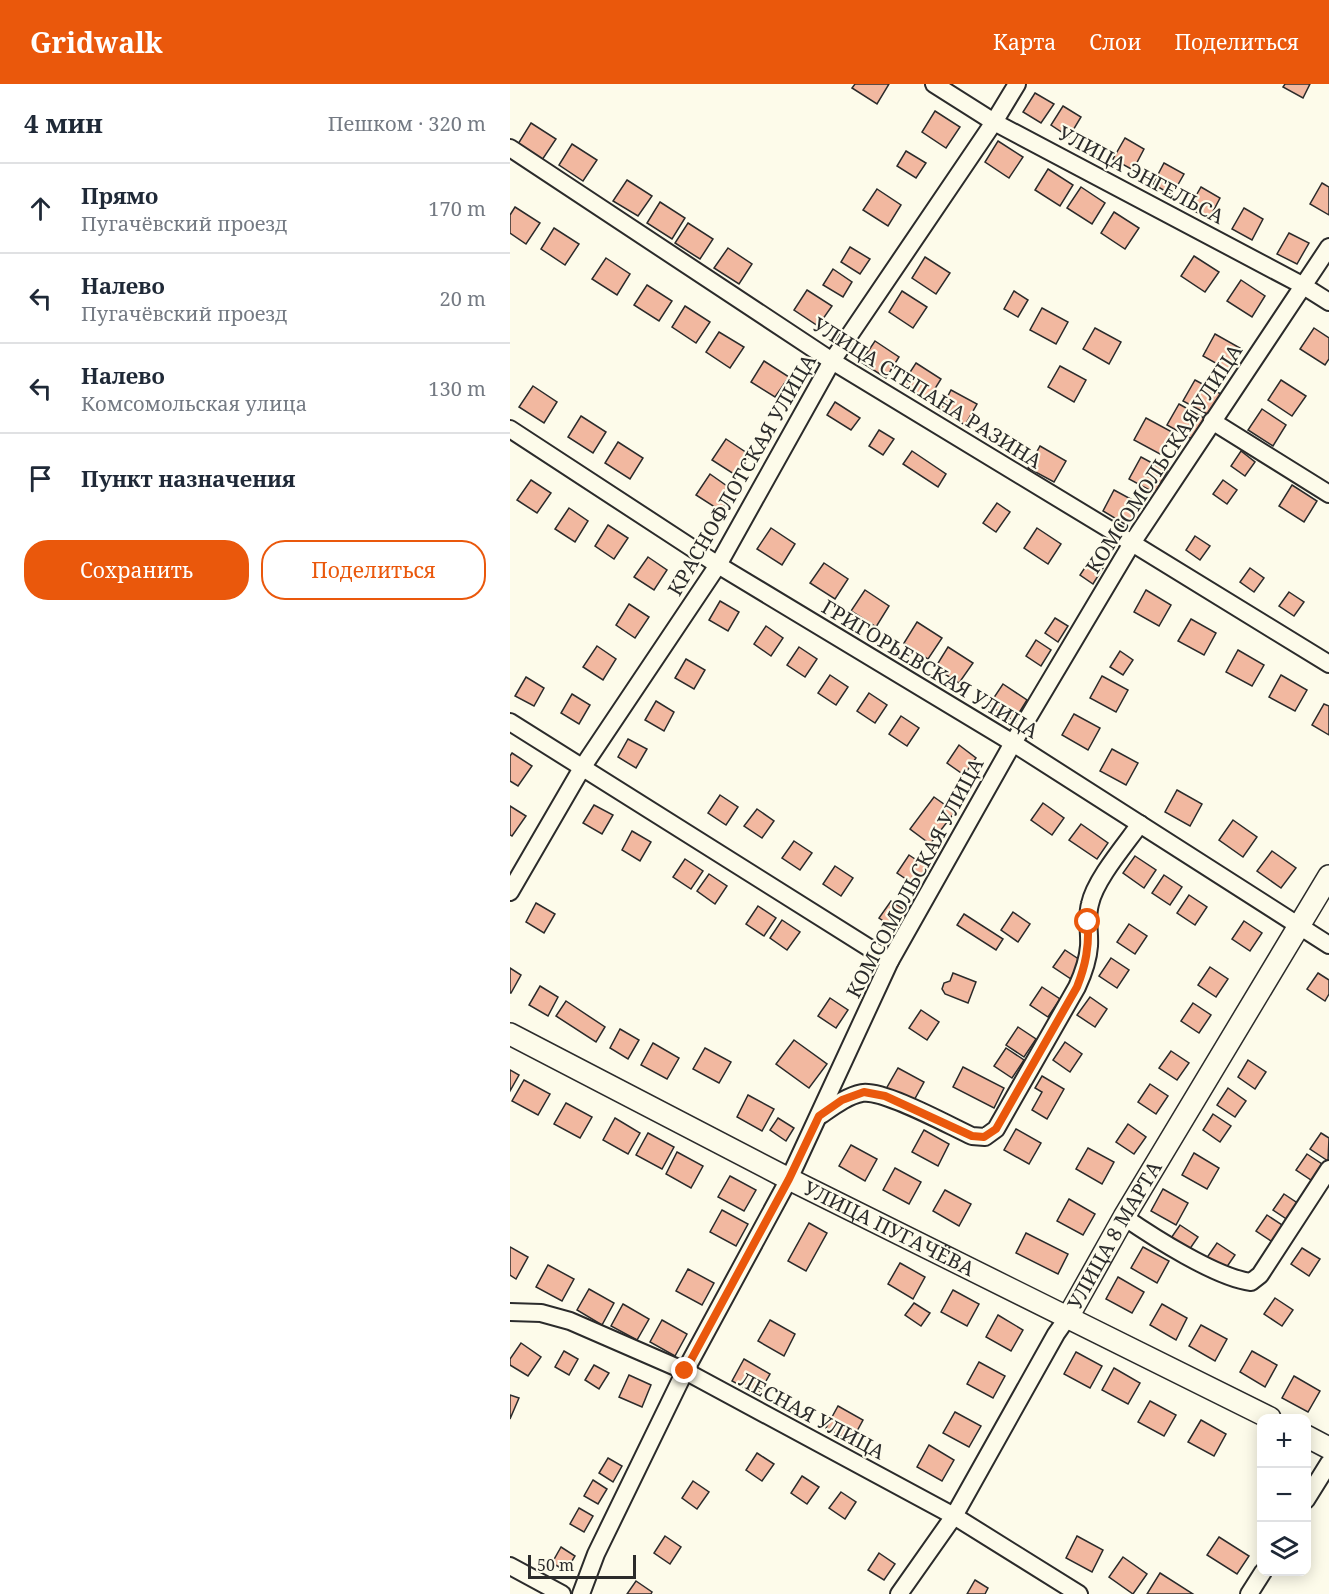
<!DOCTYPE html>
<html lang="ru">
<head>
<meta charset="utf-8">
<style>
  body { margin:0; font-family:"Noto Serif",serif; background:#f6f6f7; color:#1f2937 }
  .controls { position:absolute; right:18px; bottom:18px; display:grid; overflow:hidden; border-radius:12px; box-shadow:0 3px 15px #0003 }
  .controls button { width:54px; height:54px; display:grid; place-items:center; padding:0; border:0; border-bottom:2px solid #e0e1e3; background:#fff; color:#1f2937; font:30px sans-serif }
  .scale { position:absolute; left:18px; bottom:15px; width:108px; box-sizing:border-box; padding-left:6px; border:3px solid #2b2b2b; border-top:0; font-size:16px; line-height:21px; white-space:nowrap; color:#2b2b2b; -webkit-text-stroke:4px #fdfbea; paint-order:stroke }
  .stop { position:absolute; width:18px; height:18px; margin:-14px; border:4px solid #ea580c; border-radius:50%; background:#fff }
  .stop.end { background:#ea580c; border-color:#fff; box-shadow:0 2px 6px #0008 }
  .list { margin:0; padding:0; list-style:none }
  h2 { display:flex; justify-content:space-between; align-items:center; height:78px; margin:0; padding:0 24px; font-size:26px }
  h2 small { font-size:20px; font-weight:400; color:#747a83 }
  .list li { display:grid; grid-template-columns:39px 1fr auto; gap:18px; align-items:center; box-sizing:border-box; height:90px; padding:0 24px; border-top:2px solid #e0e1e3 }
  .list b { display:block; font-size:22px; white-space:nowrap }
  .list p { margin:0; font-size:20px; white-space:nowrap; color:#747a83 }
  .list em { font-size:20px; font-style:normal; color:#747a83 }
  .actions { display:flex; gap:12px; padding:18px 24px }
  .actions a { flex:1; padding:14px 0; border:2px solid #ea580c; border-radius:24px; text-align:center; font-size:21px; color:#ea580c }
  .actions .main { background:#ea580c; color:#fff }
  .icon { flex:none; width:33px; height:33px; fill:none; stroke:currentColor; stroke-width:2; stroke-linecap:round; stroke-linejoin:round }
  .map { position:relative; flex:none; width:819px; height:1510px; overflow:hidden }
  header { display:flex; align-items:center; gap:36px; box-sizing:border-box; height:84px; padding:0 30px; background:#ea580c; color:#fff }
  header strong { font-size:28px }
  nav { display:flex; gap:33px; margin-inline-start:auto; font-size:21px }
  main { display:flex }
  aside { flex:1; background:#fff }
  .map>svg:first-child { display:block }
  .building { fill:#f2b8a0; stroke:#2b2b2b; stroke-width:1.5 }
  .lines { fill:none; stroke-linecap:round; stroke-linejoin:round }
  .minor-casing { stroke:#2b2b2b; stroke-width:20 }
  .major-casing { stroke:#2b2b2b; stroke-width:24 }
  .minor { stroke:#fdfbea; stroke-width:16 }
  .major { stroke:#fdfbea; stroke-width:21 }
  .route { stroke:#ea580c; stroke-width:8 }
  .labels { text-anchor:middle; stroke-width:4.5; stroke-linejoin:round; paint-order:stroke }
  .street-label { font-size:20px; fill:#2b2b2b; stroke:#fdfbea }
</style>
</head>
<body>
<header>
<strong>Gridwalk</strong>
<nav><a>Карта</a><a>Слои</a><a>Поделиться</a></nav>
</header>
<main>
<aside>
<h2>4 мин<small>Пешком · 320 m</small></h2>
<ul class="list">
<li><svg class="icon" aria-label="ahead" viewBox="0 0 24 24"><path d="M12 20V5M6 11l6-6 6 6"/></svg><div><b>Прямо</b><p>Пугачёвский проезд</p></div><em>170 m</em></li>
<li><svg class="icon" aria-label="left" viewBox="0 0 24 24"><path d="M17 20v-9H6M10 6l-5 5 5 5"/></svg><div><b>Налево</b><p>Пугачёвский проезд</p></div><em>20 m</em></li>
<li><svg class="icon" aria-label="left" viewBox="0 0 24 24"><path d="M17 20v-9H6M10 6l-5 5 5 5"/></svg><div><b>Налево</b><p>Комсомольская улица</p></div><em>130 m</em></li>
<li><svg class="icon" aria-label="arrive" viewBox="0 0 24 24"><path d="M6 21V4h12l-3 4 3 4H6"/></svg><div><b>Пункт назначения</b></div></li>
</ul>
<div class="actions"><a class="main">Сохранить</a><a>Поделиться</a></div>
</aside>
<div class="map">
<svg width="819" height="1510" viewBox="0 0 819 1510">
  <rect width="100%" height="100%" fill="#fdfbea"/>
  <g class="building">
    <polygon points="345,0 379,0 367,20 342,4"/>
    <polygon points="775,0 800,0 793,14 773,3"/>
    <polygon points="525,9 544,20 531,39 513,28"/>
    <polygon points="553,22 571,33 559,53 541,41"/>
    <polygon points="425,27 450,43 436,64 412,48"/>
    <polygon points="21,39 46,55 32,76 8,60"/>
    <polygon points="615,54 634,65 623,86 603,75"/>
    <polygon points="488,57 513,73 499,94 475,78"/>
    <polygon points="62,60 87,76 73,97 49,81"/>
    <polygon points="396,67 416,79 406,94 387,82"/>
    <polygon points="654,79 674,90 662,111 643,100"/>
    <polygon points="538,85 563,101 550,122 525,106"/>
    <polygon points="117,96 142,112 128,132 103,117"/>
    <polygon points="812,99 819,103 819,131 800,120"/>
    <polygon points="571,103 595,119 582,140 557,124"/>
    <polygon points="691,103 710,114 699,135 679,124"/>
    <polygon points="367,105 391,121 378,142 353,126"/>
    <polygon points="150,118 175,134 162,155 137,139"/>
    <polygon points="5,123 30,139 16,160 0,149 0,131"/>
    <polygon points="734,124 753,135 742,156 722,145"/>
    <polygon points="604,128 629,144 615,165 591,149"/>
    <polygon points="178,139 203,155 190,175 165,159"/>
    <polygon points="44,144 69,160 55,181 31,165"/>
    <polygon points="779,149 799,159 787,180 767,170"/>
    <polygon points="340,163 360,175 350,190 331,178"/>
    <polygon points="218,164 242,180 229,200 204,184"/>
    <polygon points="684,172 709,188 695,208 671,192"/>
    <polygon points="415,173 440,189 426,210 402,194"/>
    <polygon points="96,174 120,190 107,211 82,195"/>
    <polygon points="323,185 342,198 333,213 313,201"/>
    <polygon points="731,196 755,212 742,233 717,217"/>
    <polygon points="137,201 162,217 149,237 124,221"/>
    <polygon points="297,206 322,222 308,242 284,226"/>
    <polygon points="392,207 417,223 403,244 379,228"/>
    <polygon points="504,207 518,216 508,233 494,225"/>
    <polygon points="175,222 200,238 186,259 162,243"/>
    <polygon points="532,224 558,238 546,260 520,246"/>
    <polygon points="585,244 611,258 599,280 573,265"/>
    <polygon points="804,244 819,254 819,275 815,281 790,265"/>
    <polygon points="209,248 234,263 220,284 196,268"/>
    <polygon points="705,250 730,264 718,286 693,272"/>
    <polygon points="365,257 389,273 376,294 351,278"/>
    <polygon points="254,277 279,293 265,313 241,298"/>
    <polygon points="406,279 431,295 418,316 393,299"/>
    <polygon points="550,282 576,296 564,318 538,303"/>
    <polygon points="685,296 711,310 699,331 673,317"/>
    <polygon points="771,296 796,312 782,332 758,316"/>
    <polygon points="23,302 47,318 34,339 9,323"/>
    <polygon points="441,306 467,320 455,341 430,327"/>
    <polygon points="325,318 350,334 341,346 317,331"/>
    <polygon points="669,320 694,334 682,355 657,341"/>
    <polygon points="752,325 776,341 763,362 738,346"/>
    <polygon points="71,332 96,348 83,369 58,353"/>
    <polygon points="636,334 662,348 650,370 624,356"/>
    <polygon points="369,346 384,355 373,371 359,362"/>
    <polygon points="216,355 240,371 227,392 202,376"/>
    <polygon points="108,358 133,374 120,395 95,379"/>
    <polygon points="530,362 556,377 544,398 518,384"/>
    <polygon points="402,367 436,390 428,403 393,380"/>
    <polygon points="731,367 745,378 735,392 721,382"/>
    <polygon points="631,373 657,387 645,409 619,395"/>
    <polygon points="200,390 224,407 211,427 186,411"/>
    <polygon points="21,396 41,409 27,429 7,416"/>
    <polygon points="713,396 727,406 717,420 703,410"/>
    <polygon points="782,401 807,417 794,438 769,422"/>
    <polygon points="604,406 630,420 618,442 593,427"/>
    <polygon points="487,419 500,428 486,448 473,439"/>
    <polygon points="59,424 78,437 65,458 45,445"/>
    <polygon points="98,441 118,454 104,475 85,462"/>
    <polygon points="261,444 285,460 272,481 247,465"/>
    <polygon points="527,444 551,460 538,480 514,464"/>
    <polygon points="685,452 700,462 690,476 676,466"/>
    <polygon points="138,473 157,486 144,506 124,493"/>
    <polygon points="580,476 593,484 583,500 570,491"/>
    <polygon points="314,479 338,495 325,515 300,499"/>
    <polygon points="740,484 754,494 744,508 730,498"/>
    <polygon points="355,506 379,522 366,543 341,527"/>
    <polygon points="636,506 661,521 649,542 624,528"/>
    <polygon points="779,508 794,518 784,532 769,522"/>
    <polygon points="210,517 229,528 218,547 199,536"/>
    <polygon points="119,520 139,533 125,554 106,541"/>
    <polygon points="545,534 558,542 548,558 535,549"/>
    <polygon points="681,535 706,549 694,571 668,557"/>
    <polygon points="407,538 432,554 418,575 394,559"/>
    <polygon points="256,542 273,554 261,572 244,560"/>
    <polygon points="526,556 541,566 531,582 516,572"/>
    <polygon points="87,562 106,575 93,596 73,583"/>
    <polygon points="289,563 307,575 295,593 277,581"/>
    <polygon points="438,563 463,579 449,599 425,584"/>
    <polygon points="728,566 754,581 742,602 716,588"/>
    <polygon points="610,567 623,576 613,591 600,583"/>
    <polygon points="176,575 195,586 184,605 165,594"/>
    <polygon points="320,591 338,603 326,621 308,609"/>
    <polygon points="771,591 797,606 785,627 759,613"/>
    <polygon points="592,592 618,606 606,628 580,614"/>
    <polygon points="16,593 34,604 24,622 5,612"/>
    <polygon points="493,600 517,616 504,637 479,621"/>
    <polygon points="359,609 377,621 365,639 347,627"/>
    <polygon points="62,610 80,621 69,640 51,629"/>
    <polygon points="146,617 164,628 154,647 135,636"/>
    <polygon points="814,620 819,622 819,651 802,641"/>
    <polygon points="564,630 590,644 578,666 552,651"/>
    <polygon points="391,632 409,644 397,662 379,650"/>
    <polygon points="118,655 137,665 126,684 108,673"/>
    <polygon points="449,661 466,674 454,691 437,679"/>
    <polygon points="602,665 628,679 616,701 590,687"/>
    <polygon points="2,669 22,682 8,702 0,697 0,672"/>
    <polygon points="667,706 692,720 680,742 655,728"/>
    <polygon points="210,711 228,723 216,741 198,729"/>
    <polygon points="424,713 445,728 420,760 400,745"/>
    <polygon points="533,719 554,734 542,751 521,736"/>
    <polygon points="84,721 103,731 92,750 73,739"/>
    <polygon points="0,722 16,732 2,752 0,751"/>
    <polygon points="247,725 264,737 252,754 234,742"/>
    <polygon points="723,736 747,753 733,773 709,756"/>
    <polygon points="571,740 598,759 587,775 559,756"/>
    <polygon points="122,747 141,758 130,777 112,766"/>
    <polygon points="284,757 302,769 290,786 272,774"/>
    <polygon points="762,767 786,784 771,804 747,787"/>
    <polygon points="399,771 417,783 405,801 387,789"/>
    <polygon points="625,772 646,786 634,804 613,789"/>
    <polygon points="175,775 193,787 181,805 163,793"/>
    <polygon points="325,782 343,794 331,812 313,800"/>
    <polygon points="199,790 217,802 205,820 187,807"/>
    <polygon points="654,791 672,803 660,821 642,809"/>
    <polygon points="679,811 697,823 685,841 667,829"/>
    <polygon points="381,817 399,829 387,846 369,834"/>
    <polygon points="26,819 45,830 34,849 16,838"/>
    <polygon points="248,822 266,834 254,852 236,840"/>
    <polygon points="503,828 520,840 508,858 491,846"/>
    <polygon points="454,830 493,855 486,866 447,841"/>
    <polygon points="272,836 290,848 277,866 260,854"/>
    <polygon points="734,837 752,849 740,867 722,855"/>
    <polygon points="619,840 637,852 625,870 607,858"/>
    <polygon points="555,866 573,878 561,895 543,883"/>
    <polygon points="601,874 619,886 607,904 589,892"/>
    <polygon points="700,883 718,895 706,913 688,901"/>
    <polygon points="0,884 11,891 1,909 0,909"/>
    <polygon points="443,889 466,898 458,919 435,910 432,905 434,899 440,897"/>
    <polygon points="808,889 819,896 819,910 815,917 797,905"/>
    <polygon points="30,902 48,913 38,932 19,921"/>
    <polygon points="532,903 550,915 538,933 520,921"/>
    <polygon points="580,913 597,925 585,943 567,931"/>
    <polygon points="320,914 338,926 326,944 308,932"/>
    <polygon points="56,917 95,943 86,958 46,932"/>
    <polygon points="683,919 701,931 689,949 671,937"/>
    <polygon points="411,926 429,938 417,956 399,944"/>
    <polygon points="508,943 526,955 514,973 496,961"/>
    <polygon points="110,945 129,956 118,975 100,964"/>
    <polygon points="284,956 317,980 299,1004 266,980"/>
    <polygon points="555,958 572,970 560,988 543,976"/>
    <polygon points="143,959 169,974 157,995 131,981"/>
    <polygon points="195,964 221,978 209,999 183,985"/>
    <polygon points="496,964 514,976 502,994 484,982"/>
    <polygon points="661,967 679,979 667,996 649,984"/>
    <polygon points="738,976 756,988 745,1005 728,993"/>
    <polygon points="453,983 494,1004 484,1024 443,1003"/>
    <polygon points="388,984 414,998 402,1020 376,1005"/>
    <polygon points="0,986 9,991 0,1007"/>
    <polygon points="532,992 554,1005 537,1035 522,1026 532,1008 525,1004"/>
    <polygon points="14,996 40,1010 28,1031 2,1017"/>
    <polygon points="640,1000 658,1012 646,1030 628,1018"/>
    <polygon points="718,1004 736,1017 725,1033 707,1021"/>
    <polygon points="238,1011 264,1025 252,1047 227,1033"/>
    <polygon points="56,1019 82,1033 70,1054 44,1040"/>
    <polygon points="703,1030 721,1042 710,1058 693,1046"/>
    <polygon points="105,1034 130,1049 118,1070 93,1056"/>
    <polygon points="268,1034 284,1044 276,1057 260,1046"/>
    <polygon points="618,1040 636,1053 624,1070 606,1058"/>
    <polygon points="506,1045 531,1059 519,1080 494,1066"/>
    <polygon points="414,1046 439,1060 428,1082 402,1068"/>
    <polygon points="138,1049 164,1063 152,1085 126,1071"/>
    <polygon points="811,1049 819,1054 818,1077 800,1065"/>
    <polygon points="341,1061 367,1075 355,1097 329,1082"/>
    <polygon points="578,1064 604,1078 592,1100 566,1085"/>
    <polygon points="167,1068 193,1082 181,1104 156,1090"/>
    <polygon points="684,1069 709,1084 697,1105 672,1091"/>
    <polygon points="797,1070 815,1082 804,1098 786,1086"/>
    <polygon points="385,1084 411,1098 399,1120 373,1106"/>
    <polygon points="220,1092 246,1106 234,1127 208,1113"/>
    <polygon points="653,1105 678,1119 666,1141 641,1127"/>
    <polygon points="435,1106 461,1120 449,1142 423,1127"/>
    <polygon points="774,1110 792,1122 781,1138 763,1126"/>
    <polygon points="559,1115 585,1130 573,1151 547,1137"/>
    <polygon points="212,1126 238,1140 226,1162 200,1148"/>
    <polygon points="757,1131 775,1143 764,1159 746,1147"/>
    <polygon points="299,1139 317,1149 296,1187 278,1177"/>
    <polygon points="670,1141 688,1153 677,1169 659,1157"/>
    <polygon points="516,1149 558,1170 548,1190 506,1169"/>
    <polygon points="707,1159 725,1171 714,1187 696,1175"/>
    <polygon points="0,1163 18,1173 6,1195 0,1191"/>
    <polygon points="633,1163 659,1177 647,1199 621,1184"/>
    <polygon points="792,1164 810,1175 799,1192 781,1180"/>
    <polygon points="390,1179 415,1193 403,1215 378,1200"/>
    <polygon points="38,1181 64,1195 52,1217 26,1203"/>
    <polygon points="178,1185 204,1199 192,1221 166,1207"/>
    <polygon points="608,1193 634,1208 622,1229 596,1215"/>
    <polygon points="79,1205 104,1219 92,1241 67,1226"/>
    <polygon points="443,1206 469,1220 457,1242 431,1228"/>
    <polygon points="765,1214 783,1226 772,1242 754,1230"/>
    <polygon points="404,1219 420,1229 411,1242 395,1231"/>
    <polygon points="113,1220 139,1235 127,1256 101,1242"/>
    <polygon points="652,1220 677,1234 666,1256 640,1241"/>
    <polygon points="488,1231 513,1246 501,1267 476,1253"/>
    <polygon points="152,1236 177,1250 165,1272 140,1258"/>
    <polygon points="260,1236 285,1250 274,1272 248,1257"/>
    <polygon points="691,1241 717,1255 705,1277 679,1262"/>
    <polygon points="11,1259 31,1273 18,1292 0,1281 0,1275"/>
    <polygon points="54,1267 68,1275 59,1291 45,1283"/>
    <polygon points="742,1267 767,1281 755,1303 730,1288"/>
    <polygon points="566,1268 592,1282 580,1304 554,1290"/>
    <polygon points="234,1275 260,1290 248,1311 222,1297"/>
    <polygon points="469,1278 495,1292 483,1314 457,1300"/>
    <polygon points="84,1281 99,1289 89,1305 75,1296"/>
    <polygon points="604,1284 630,1299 618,1320 592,1306"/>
    <polygon points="119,1291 141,1301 132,1323 109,1313"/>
    <polygon points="784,1292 810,1307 798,1328 772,1314"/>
    <polygon points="0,1311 9,1314 0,1335"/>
    <polygon points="640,1317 666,1331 654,1352 628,1338"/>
    <polygon points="328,1322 353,1336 341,1358 316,1344"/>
    <polygon points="445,1328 471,1342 459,1363 433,1349"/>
    <polygon points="691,1336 716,1350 704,1372 678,1358"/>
    <polygon points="419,1361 444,1376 432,1397 407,1383"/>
    <polygon points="247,1369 264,1380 252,1397 236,1386"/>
    <polygon points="98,1374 112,1382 103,1398 89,1389"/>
    <polygon points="292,1392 309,1403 297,1420 281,1409"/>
    <polygon points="83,1396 97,1405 88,1420 74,1412"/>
    <polygon points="183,1397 199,1408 187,1425 172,1414"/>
    <polygon points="331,1408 346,1418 335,1435 319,1424"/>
    <polygon points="69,1424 83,1432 74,1448 60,1440"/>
    <polygon points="155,1452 171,1463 160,1480 144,1469"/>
    <polygon points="567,1452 593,1466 582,1488 556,1474"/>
    <polygon points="709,1453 739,1472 727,1490 697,1471"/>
    <polygon points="51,1463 65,1472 56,1487 42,1479"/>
    <polygon points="369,1469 385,1480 374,1496 358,1486"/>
    <polygon points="613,1473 637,1490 623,1510 599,1493"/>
    <polygon points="650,1489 683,1510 637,1510"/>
    <polygon points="465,1496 478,1504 475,1510 457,1510"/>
    <polygon points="126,1497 142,1508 141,1510 117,1510"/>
  </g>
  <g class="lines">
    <g class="minor-casing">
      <g id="minor">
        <polyline points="424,0 484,38 792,201 819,218"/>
        <polyline points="0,64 322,277 622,459 819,580"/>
        <polyline points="702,337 819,410"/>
        <polyline points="0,345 208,481 503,659 819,861"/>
        <polyline points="0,638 380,877"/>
        <polyline points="0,808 72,684 208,481 322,277 484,38 507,0"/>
        <path d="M311,1031C324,1022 337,1012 352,1009C373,1005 440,1042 462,1052L475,1053L486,1045L567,903C573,890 578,877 579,862C580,848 576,834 580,820C585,796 615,761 630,740"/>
        <path d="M614,1133C643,1153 707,1194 741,1198L750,1191L819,1085"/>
        <polyline points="0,1228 31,1229 60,1237 175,1287 444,1432 569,1510"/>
        <polyline points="796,1416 819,1379"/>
        <polyline points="0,1482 52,1510"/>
        <polyline points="71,1510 86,1470 175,1287 279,1095 380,877 503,659 622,459 819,163"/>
        <polyline points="389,1510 444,1432 546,1250 558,1233"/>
        <polyline points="739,1510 753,1488"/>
      </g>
    </g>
    <g class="major-casing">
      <g id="major">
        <path id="s1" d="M0,950L279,1095L760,1334"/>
        <path id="s2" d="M558,1233L614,1133L819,792"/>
        <polyline points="796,1352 819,1364"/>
      </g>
    </g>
    <use href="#minor" class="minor"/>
    <use href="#major" class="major"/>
  </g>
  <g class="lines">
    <path class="route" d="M175,1287L279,1095L309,1032L332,1016L354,1008L375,1012L462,1052L474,1053L486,1045L567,903C576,880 579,863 578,838"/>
  </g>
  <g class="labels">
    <g class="street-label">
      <text transform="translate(631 91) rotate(28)" y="7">УЛИЦА ЭНГЕЛЬСА</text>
      <text transform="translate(417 309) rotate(32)" y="7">УЛИЦА СТЕПАНА РАЗИНА</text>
      <text transform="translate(654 375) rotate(-57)" y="7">КОМСОМОЛЬСКАЯ УЛИЦА</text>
      <text transform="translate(232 391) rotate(-60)" y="7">КРАСНОФЛОТСКАЯ УЛИЦА</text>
      <text transform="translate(420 585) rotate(31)" y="7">ГРИГОРЬЕВСКАЯ УЛИЦА</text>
      <text transform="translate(405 794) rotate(-62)" y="7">КОМСОМОЛЬСКАЯ УЛИЦА</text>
      <text dy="7" stroke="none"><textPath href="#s1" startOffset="426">УЛИЦА ПУГАЧЁВА</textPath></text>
      <text dy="7" stroke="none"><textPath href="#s2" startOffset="94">УЛИЦА 8 МАРТА</textPath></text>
      <text transform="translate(302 1332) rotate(28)" y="7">ЛЕСНАЯ УЛИЦА</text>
    </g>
  </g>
</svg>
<div class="controls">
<button>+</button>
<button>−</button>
<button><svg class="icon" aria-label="layers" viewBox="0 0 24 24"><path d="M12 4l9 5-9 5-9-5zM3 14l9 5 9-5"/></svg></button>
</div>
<div class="scale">50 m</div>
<div class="stop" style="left:578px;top:838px"></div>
<div class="stop end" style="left:175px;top:1287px"></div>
</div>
</main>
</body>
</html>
